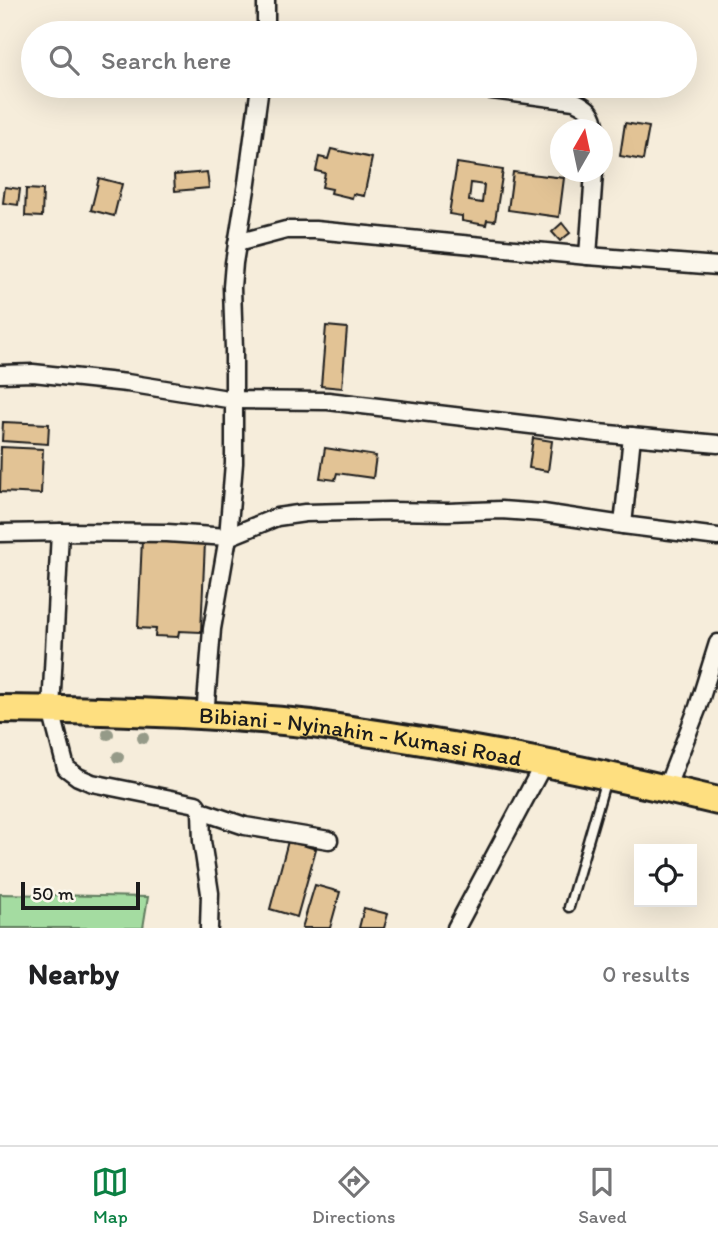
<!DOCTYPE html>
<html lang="en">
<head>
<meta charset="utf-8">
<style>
  body { margin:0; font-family:Itim,sans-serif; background:#f6f6f6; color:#202124 }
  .controls { position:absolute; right:21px; bottom:21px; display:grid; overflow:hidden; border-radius:0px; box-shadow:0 7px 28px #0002 }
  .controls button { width:63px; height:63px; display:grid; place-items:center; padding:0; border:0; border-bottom:2px solid #e0e0e0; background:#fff; color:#202124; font:35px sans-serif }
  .compass { position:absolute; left:550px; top:119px; width:63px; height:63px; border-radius:50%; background:#fff; box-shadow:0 7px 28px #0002; rotate:9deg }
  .scale { position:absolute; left:21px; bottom:18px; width:119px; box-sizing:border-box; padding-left:7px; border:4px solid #1c1c1c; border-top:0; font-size:19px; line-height:24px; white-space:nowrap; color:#1c1c1c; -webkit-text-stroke:5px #fbf7ec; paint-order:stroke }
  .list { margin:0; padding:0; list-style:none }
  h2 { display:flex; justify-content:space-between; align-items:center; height:91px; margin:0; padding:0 28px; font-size:30px }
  h2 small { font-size:23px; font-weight:400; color:#757577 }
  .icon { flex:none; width:38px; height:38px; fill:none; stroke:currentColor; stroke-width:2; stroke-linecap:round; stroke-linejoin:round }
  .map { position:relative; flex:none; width:718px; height:928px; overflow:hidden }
  .search { position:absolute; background:#fff; box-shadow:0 7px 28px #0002; left:21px; right:21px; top:21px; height:77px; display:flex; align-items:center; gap:18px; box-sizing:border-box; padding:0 24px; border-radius:38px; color:#757577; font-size:26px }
  .sheet { height:217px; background:#fff }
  nav { display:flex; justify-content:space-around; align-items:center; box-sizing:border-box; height:98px; border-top:2px solid #e0e0e0; background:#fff; font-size:19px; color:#757577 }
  nav a { display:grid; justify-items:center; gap:4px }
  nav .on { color:#0b8043 }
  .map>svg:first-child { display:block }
  .green { fill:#a4dca1; stroke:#607c5e; stroke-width:2 }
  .building { fill:#e2c395; stroke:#1c1c1c; stroke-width:2; fill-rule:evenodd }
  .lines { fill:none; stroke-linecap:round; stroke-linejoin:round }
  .service-casing { stroke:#1c1c1c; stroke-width:13 }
  .minor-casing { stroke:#1c1c1c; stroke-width:21 }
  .primary-casing { stroke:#1c1c1c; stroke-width:32 }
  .service { stroke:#fbf7ec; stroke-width:8 }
  .minor { stroke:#fbf7ec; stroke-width:16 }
  .primary { stroke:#fedf80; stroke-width:26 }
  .tree { fill:#959a88 }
  .labels { text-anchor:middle; stroke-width:5; stroke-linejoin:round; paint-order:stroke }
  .street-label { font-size:23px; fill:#1c1c1c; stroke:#fbf7ec }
</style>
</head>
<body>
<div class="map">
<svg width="718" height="928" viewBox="0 0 718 928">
  <rect width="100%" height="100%" fill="#f6eddb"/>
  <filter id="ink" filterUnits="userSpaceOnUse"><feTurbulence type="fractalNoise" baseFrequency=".0143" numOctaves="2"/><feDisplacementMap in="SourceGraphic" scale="14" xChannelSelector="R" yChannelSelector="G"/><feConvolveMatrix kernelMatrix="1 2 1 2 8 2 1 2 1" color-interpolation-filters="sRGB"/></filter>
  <g filter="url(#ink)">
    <polygon class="green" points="0,894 148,897 143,928 0,928"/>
    <g class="building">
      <polygon points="625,123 649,127 643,160 620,156"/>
      <polygon points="331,149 372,158 364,196 353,194 352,198 331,193 332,189 322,187 325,173 316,171 319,157 328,159"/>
      <path d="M457,163L503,170L495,221L487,220L486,225L462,221V216L449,214ZM471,183L484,185L482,203L469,201Z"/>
      <polygon points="207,172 209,188 175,191 174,175"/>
      <polygon points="513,172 564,178 559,217 508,210"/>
      <polygon points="99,178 122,184 114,216 91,210"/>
      <polygon points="5,187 20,189 18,205 3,203"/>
      <polygon points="26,189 43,190 42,217 25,216"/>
      <polygon points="562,223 570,233 560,241 552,232"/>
      <polygon points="326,326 347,328 342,388 321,386"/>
      <polygon points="3,422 49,424 48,444 2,441"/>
      <polygon points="533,438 552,441 548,471 529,468"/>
      <polygon points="1,447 43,449 41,494 0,492"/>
      <polygon points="325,448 376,456 373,478 337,473 335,480 320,478"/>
      <polygon points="142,539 205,542 201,632 179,631 178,637 155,636 156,629 138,628"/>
      <polygon points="288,841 316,849 297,917 270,909"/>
      <polygon points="315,885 340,892 330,928 302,928"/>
      <polygon points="364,908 388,914 384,928 359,928"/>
    </g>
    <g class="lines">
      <g class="service-casing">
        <polyline id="service" points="569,907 606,779"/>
      </g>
      <g class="minor-casing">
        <g id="minor">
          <polyline points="266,0 266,33"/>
          <path d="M462,86L574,101C589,108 594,113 596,130"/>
          <polyline points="237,243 286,230 315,230 588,256 718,266"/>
          <polyline points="588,256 594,172"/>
          <polyline points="0,374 33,373 127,383 234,400 328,401 598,433 718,444"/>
          <polyline points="623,525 632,436"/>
          <polyline points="60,532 51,710 66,768 78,777 92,783 196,804 201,811 202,841 210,893 209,928"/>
          <polyline points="0,533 60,532 167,533 228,537 277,517 305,513 389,511 448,512 501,510 543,513 623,525 718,537"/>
          <polyline points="205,716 212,629 228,537 234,463 234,350 232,287 234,263 247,183 260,86"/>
          <polyline points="666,789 698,707 718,643"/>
          <polyline points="201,811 245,826 329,840"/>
          <polyline points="456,928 544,763"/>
        </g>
      </g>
      <g class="primary-casing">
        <g id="primary">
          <path id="s1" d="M0,709C102,710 211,713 312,724C338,728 365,732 391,736C501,753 610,775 718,801"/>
        </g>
      </g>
      <use href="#service" class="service"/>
      <use href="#minor" class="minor"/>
      <use href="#primary" class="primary"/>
    </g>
    <g class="tree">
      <circle cx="108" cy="734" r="6"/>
      <circle cx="143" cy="738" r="6"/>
      <circle cx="118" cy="757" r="6"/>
    </g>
  </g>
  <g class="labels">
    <g class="street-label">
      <text dy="8" stroke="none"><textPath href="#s1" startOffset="362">Bibiani - Nyinahin - Kumasi Road</textPath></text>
    </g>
  </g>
</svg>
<div class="controls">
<button><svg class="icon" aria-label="locate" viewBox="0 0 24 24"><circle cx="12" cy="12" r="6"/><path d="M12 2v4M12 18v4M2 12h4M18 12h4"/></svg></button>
</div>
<svg class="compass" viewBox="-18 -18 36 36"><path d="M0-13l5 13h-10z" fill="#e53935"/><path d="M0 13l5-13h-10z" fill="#757577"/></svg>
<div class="scale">50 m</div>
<div class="search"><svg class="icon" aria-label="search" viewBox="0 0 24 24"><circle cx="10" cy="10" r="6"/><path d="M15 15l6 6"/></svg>Search here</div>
</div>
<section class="sheet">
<h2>Nearby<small>0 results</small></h2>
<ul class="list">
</ul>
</section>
<nav>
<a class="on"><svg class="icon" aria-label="map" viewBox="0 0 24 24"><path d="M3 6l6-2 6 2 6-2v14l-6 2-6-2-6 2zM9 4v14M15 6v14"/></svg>Map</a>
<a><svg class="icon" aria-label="directions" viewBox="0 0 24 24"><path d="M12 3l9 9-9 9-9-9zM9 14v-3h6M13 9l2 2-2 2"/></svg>Directions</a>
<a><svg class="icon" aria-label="saved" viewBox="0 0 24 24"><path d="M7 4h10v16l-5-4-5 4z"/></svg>Saved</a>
</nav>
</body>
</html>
